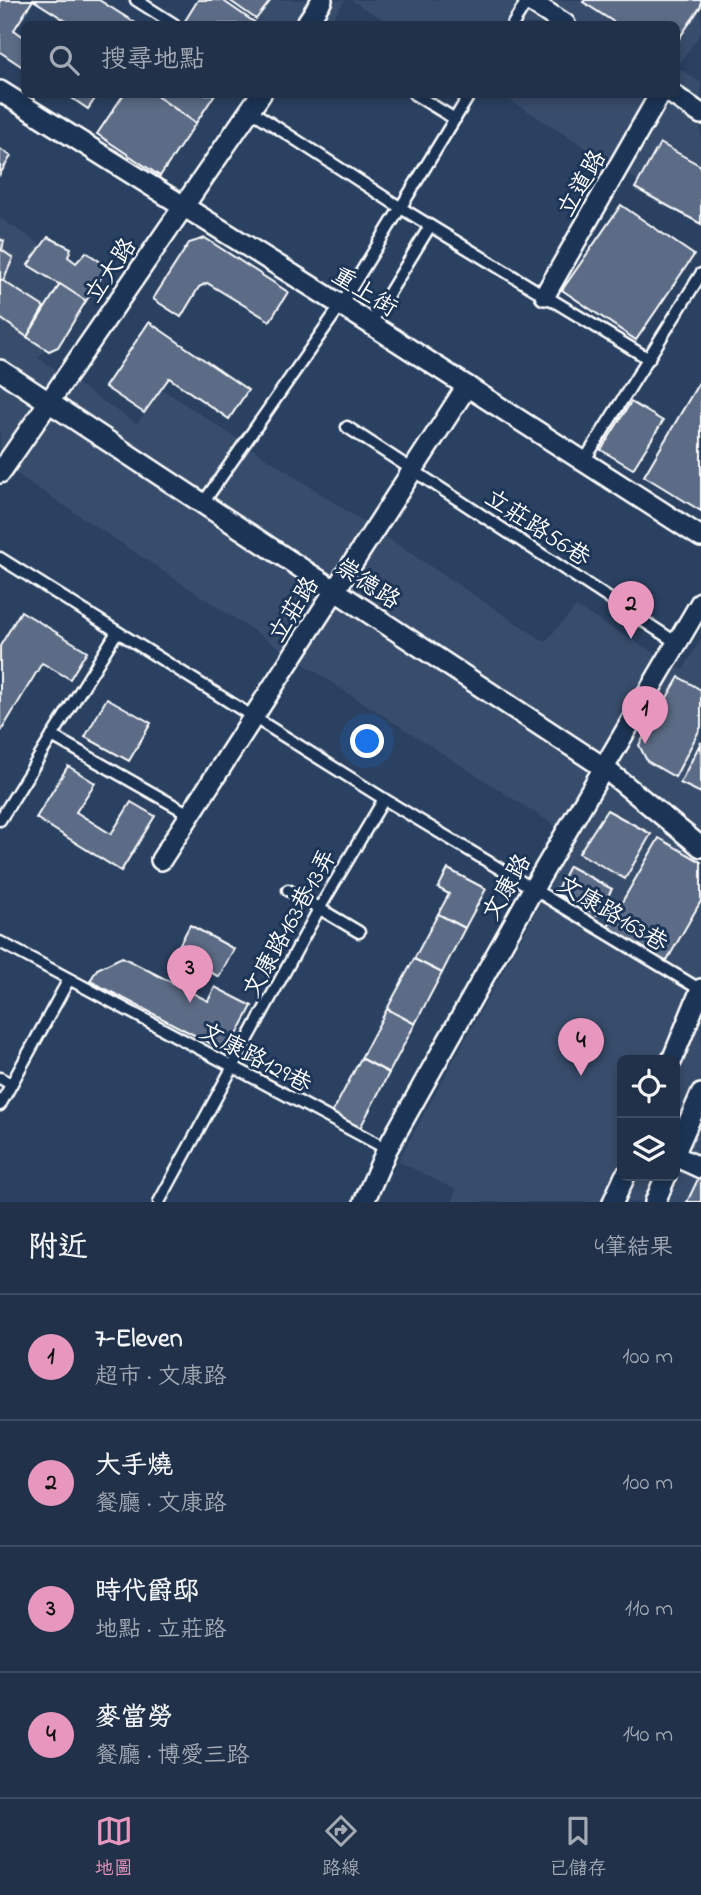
<!DOCTYPE html>
<html lang="zh-TW">
<head>
<meta charset="utf-8">
<style>
  body { margin:0; font-family:"Indie Flower","LXGW WenKai TC",sans-serif; background:#2d3d53; color:#f1f3f6 }
  .controls { position:absolute; right:21px; bottom:21px; display:grid; overflow:hidden; border-radius:10px; box-shadow:0 4px 10px #0003 }
  .controls button { width:63px; height:63px; display:grid; place-items:center; padding:0; border:0; border-bottom:2px solid #3d4c61; background:#203149; color:#f1f3f6; font:35px sans-serif }
  .you { position:absolute; left:368px; top:742px; width:24px; height:24px; margin:-18px; border:5px solid #fff; border-radius:50%; background:#1a73e8; box-shadow:0 0 0 10px #1a73e833 }
  .badge { display:grid; place-items:center; width:46px; height:46px; border-radius:50%; background:#e797bd; color:#111; font-size:23px; font-weight:700 }
  .pin { position:absolute; translate:-50% -58px; filter:drop-shadow(0 2px 4px #0008) }
  .pin::after { content:''; position:absolute; top:37px; width:24px; height:21px; background:inherit; clip-path:polygon(0 0,100% 0,50% 100%) }
  .list { margin:0; padding:0; list-style:none }
  h2 { display:flex; justify-content:space-between; align-items:center; height:91px; margin:0; padding:0 28px; font-size:30px }
  h2 small { font-size:23px; font-weight:400; color:#a2a9b4 }
  .list li { display:grid; grid-template-columns:46px 1fr auto; gap:21px; align-items:center; box-sizing:border-box; height:126px; padding:0 28px; border-top:2px solid #3d4c61 }
  .list b { display:block; font-size:26px; white-space:nowrap }
  .list p { margin:0; font-size:23px; white-space:nowrap; color:#a2a9b4 }
  .list em { font-size:23px; font-style:normal; color:#a2a9b4 }
  .icon { flex:none; width:38px; height:38px; fill:none; stroke:currentColor; stroke-width:2; stroke-linecap:round; stroke-linejoin:round }
  .map { position:relative; flex:none; width:701px; height:1202px; overflow:hidden }
  .search { position:absolute; background:#203149; box-shadow:0 4px 10px #0003; left:21px; right:21px; top:21px; height:77px; display:flex; align-items:center; gap:18px; box-sizing:border-box; padding:0 24px; border-radius:10px; color:#a2a9b4; font-size:26px }
  .sheet { height:595px; background:#203149 }
  nav { display:flex; justify-content:space-around; align-items:center; box-sizing:border-box; height:98px; border-top:2px solid #3d4c61; background:#203149; font-size:19px; color:#a2a9b4 }
  nav a { display:grid; justify-items:center; gap:4px }
  nav .on { color:#e797bd }
  .map>svg:first-child { display:block }
  .built { fill:#394e6c; fill-rule:evenodd }
  .building { fill:#5b6c86; stroke:#fff; stroke-width:2 }
  .lines { fill:none; stroke-linecap:round; stroke-linejoin:round }
  .lane-casing { stroke:#fff; stroke-width:15 }
  .street-casing { stroke:#fff; stroke-width:24 }
  .lane { stroke:#1d3557; stroke-width:10 }
  .street { stroke:#1d3557; stroke-width:19 }
  .labels { text-anchor:middle; stroke-width:6; stroke-linejoin:round; paint-order:stroke }
  .street-label { font-size:24px; fill:#fff; stroke:#1d3557 }
</style>
</head>
<body>
<div class="map">
<svg width="701" height="1202" viewBox="0 0 701 1202">
  <rect width="100%" height="100%" fill="#2a4161"/>
  <filter id="ink" filterUnits="userSpaceOnUse"><feTurbulence type="fractalNoise" baseFrequency=".0143" numOctaves="2"/><feDisplacementMap in="SourceGraphic" scale="14" xChannelSelector="R" yChannelSelector="G"/><feConvolveMatrix kernelMatrix="1 2 1 2 8 2 1 2 1" color-interpolation-filters="sRGB"/></filter>
  <g filter="url(#ink)">
    <g class="built">
      <polygon points="231,0 345,0 329,24 260,24"/>
      <polygon points="351,0 701,0 701,33 677,66 676,24 390,24"/>
      <polygon points="677,67 701,83 701,220 502,95 676,94"/>
      <path d="M0,218L94,280L67,326L38,358L137,424L162,389L545,642L576,607L683,670L701,639V1142L697,1151L701,1153V1202H452L456,1190L398,1161L576,839L331,682L0,463ZM622,1060H675V1176H622Z"/>
    </g>
    <g class="building">
      <polygon points="0,0 99,0 137,24 71,24 33,0 14,30 24,37 24,68 0,52"/>
      <polygon points="198,0 222,0 257,24 183,24"/>
      <polygon points="229,0 271,0 256,19"/>
      <polygon points="585,0 701,0 701,6 676,43 676,24 617,24 583,2"/>
      <polygon points="66,94 98,94 88,109"/>
      <polygon points="124,94 154,94 196,123 160,176 97,134"/>
      <polygon points="154,94 215,94 196,123"/>
      <polygon points="660,143 701,166 701,224 635,188"/>
      <polygon points="0,149 11,156 0,174"/>
      <polygon points="621,205 694,255 636,340 562,290"/>
      <polygon points="48,237 71,248 68,257 76,263 86,252 108,267 86,301 28,265"/>
      <polygon points="205,238 288,292 270,321 207,283 199,287 181,317 153,299 189,243"/>
      <polygon points="0,239 4,241 2,250 13,258 3,281 0,279"/>
      <polygon points="0,279 44,307 27,337 0,318"/>
      <polygon points="60,284 86,301 58,347 49,351 27,337"/>
      <polygon points="149,322 248,390 229,419 169,378 144,413 105,387"/>
      <polygon points="701,379 701,511 644,476"/>
      <polygon points="631,402 663,421 633,469 601,450"/>
      <polygon points="21,611 87,651 70,679 42,663 0,733 0,646"/>
      <polygon points="679,677 701,690 701,727 675,777 647,761 639,745"/>
      <polygon points="107,698 151,723 129,761 85,737"/>
      <polygon points="701,742 701,793 680,783"/>
      <polygon points="68,766 95,783 76,812 111,834 131,802 155,816 121,871 36,818"/>
      <polygon points="607,810 651,834 625,879 579,853"/>
      <polygon points="659,838 701,862 701,901 666,962 607,928"/>
      <polygon points="569,866 612,889 597,915 555,893"/>
      <polygon points="448,869 486,889 465,928 438,914 449,894 438,888"/>
      <polygon points="438,914 465,928 442,973 414,959"/>
      <polygon points="190,925 234,949 219,977 175,953"/>
      <polygon points="122,957 208,1001 215,987 252,1006 232,1044 223,1050 90,981 97,969"/>
      <polygon points="414,959 442,973 415,1024 387,1009"/>
      <polygon points="387,1009 415,1024 389,1073 361,1058"/>
      <polygon points="361,1058 389,1073 359,1130 331,1115"/>
      <polygon points="698,1179 701,1180 701,1202 687,1202"/>
    </g>
    <g class="lines">
      <g class="lane-casing">
        <g id="lane">
          <polyline points="136,0 174,24"/>
          <polyline points="513,24 528,0"/>
          <polyline points="414,94 455,119"/>
          <polyline points="250,110 401,208 649,359"/>
          <polyline points="371,323 430,226"/>
          <polyline points="347,427 677,643"/>
          <polyline points="584,461 701,274"/>
          <polyline points="203,503 341,305 470,94"/>
          <polyline points="0,558 384,799 701,990"/>
          <polyline points="52,736 191,815"/>
          <polyline points="0,820 117,632"/>
          <polyline points="288,890 359,932"/>
          <polyline points="0,942 387,1149"/>
          <polyline points="0,1078 11,1084"/>
          <polyline points="0,1105 68,981"/>
          <polyline points="159,1202 319,909 384,799"/>
        </g>
      </g>
      <g class="street-casing">
        <g id="street">
          <polyline points="528,0 565,24"/>
          <polyline points="306,24 322,0"/>
          <polyline points="0,91 341,305 701,537"/>
          <polyline points="672,94 701,114"/>
          <polyline points="545,295 660,94"/>
          <polyline points="0,370 603,767 701,847"/>
          <polyline points="0,473 261,94"/>
          <polyline points="161,860 467,386"/>
          <polyline points="672,1060 701,989"/>
          <polyline points="675,1153 701,1094"/>
          <polyline points="675,1156 701,1168"/>
          <polyline points="364,1202 387,1149 533,889 701,602"/>
          <polyline points="613,1202 625,1176"/>
          <polyline points="655,1202 666,1176"/>
        </g>
      </g>
      <use href="#lane" class="lane"/>
      <use href="#street" class="street"/>
    </g>
  </g>
  <g class="labels">
    <g class="street-label">
      <text transform="translate(581 183) rotate(-60)" y="8">立道路</text>
      <text transform="translate(110 270) rotate(-56)" y="8">立大路</text>
      <text transform="translate(365 291) rotate(32)" y="8">重上街</text>
      <text transform="translate(538 527) rotate(33)" y="8">立莊路56巷</text>
      <text transform="translate(368 583) rotate(33)" y="8">崇德路</text>
      <text transform="translate(293 609) rotate(-58)" y="8">立莊路</text>
      <text transform="translate(506 887) rotate(-60)" y="8">文康路</text>
      <text transform="translate(613 913) rotate(31)" y="8">文康路163巷</text>
      <text transform="translate(289 923) rotate(-61)" y="8">文康路163巷13弄</text>
      <text transform="translate(256 1057) rotate(28)" y="8">文康路129巷</text>
    </g>
  </g>
</svg>
<div class="controls">
<button><svg class="icon" aria-label="locate" viewBox="0 0 24 24"><circle cx="12" cy="12" r="6"/><path d="M12 2v4M12 18v4M2 12h4M18 12h4"/></svg></button>
<button><svg class="icon" aria-label="layers" viewBox="0 0 24 24"><path d="M12 4l9 5-9 5-9-5zM3 14l9 5 9-5"/></svg></button>
</div>
<div class="you"></div>
<div class="pin badge" style="left:645px;top:744px">1</div>
<div class="pin badge" style="left:631px;top:639px">2</div>
<div class="pin badge" style="left:190px;top:1003px">3</div>
<div class="pin badge" style="left:581px;top:1076px">4</div>
<div class="search"><svg class="icon" aria-label="search" viewBox="0 0 24 24"><circle cx="10" cy="10" r="6"/><path d="M15 15l6 6"/></svg>搜尋地點</div>
</div>
<section class="sheet">
<h2>附近<small>4筆結果</small></h2>
<ul class="list">
<li><span class="badge">1</span><div><b>7-Eleven</b><p>超市 · 文康路</p></div><em>100 m</em></li>
<li><span class="badge">2</span><div><b>大手燒</b><p>餐廳 · 文康路</p></div><em>100 m</em></li>
<li><span class="badge">3</span><div><b>時代爵邸</b><p>地點 · 立莊路</p></div><em>110 m</em></li>
<li><span class="badge">4</span><div><b>麥當勞</b><p>餐廳 · 博愛三路</p></div><em>140 m</em></li>
</ul>
</section>
<nav>
<a class="on"><svg class="icon" aria-label="map" viewBox="0 0 24 24"><path d="M3 6l6-2 6 2 6-2v14l-6 2-6-2-6 2zM9 4v14M15 6v14"/></svg>地圖</a>
<a><svg class="icon" aria-label="directions" viewBox="0 0 24 24"><path d="M12 3l9 9-9 9-9-9zM9 14v-3h6M13 9l2 2-2 2"/></svg>路線</a>
<a><svg class="icon" aria-label="saved" viewBox="0 0 24 24"><path d="M7 4h10v16l-5-4-5 4z"/></svg>已儲存</a>
</nav>
</body>
</html>
